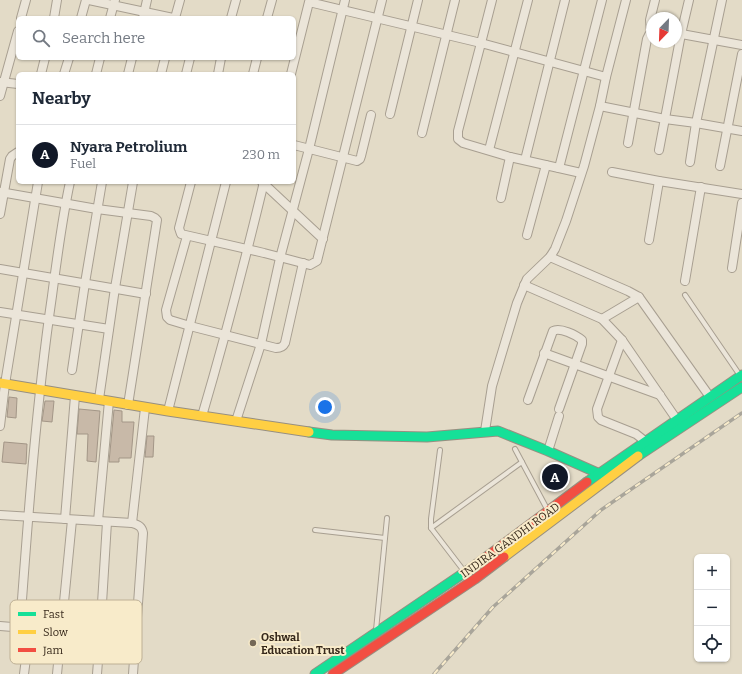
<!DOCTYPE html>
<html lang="en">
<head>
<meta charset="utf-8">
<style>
  body { margin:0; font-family:Bitter,serif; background:#f6f6f7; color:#1f2937 }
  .controls { position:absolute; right:12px; bottom:12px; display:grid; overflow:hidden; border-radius:6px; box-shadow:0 1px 3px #0004 }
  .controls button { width:36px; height:36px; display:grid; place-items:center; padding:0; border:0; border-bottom:1px solid #e0e1e3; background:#fff; color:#1f2937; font:20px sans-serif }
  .compass { position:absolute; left:646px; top:12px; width:36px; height:36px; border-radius:50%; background:#fff; box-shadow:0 1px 3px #0004; rotate:203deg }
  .you { position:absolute; left:325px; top:407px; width:14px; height:14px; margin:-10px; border:3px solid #fff; border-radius:50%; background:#1a73e8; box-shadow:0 0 0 6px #1a73e833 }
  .badge { display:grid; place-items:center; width:26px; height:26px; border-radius:50%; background:#111827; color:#fff; font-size:13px; font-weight:700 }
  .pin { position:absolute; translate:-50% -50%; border:2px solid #fff; box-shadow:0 1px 4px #0006 }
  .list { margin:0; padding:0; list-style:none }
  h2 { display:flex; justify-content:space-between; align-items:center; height:52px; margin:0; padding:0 16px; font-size:17px }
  h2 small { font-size:13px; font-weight:400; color:#747a83 }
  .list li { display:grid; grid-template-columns:26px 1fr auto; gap:12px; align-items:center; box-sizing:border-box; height:60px; padding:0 16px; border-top:1px solid #e0e1e3 }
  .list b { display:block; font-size:15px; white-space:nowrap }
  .list p { margin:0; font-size:13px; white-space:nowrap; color:#747a83 }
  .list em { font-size:13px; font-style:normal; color:#747a83 }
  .icon { flex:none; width:22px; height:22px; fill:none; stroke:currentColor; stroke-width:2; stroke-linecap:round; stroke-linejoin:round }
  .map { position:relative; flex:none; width:742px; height:674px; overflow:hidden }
  .search { position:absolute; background:#fff; box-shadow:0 1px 3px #0004; left:16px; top:16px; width:280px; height:44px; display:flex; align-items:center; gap:10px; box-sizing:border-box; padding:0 14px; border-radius:6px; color:#747a83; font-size:15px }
  .panel { position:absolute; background:#fff; box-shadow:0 1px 3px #0004; left:16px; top:72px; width:280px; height:112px; border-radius:6px }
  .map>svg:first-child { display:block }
  .building { fill:#c8b9a8; stroke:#a39687 }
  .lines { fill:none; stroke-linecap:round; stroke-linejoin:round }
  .lane-casing { stroke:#a89f91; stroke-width:6 }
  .street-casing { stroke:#a89f91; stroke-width:10 }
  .fast-casing { stroke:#978f81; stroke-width:11 }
  .slow-casing { stroke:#978f81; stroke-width:11 }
  .jam-casing { stroke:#978f81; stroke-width:11 }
  .lane { stroke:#ebe5d9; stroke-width:4 }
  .street { stroke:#ebe5d9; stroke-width:8 }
  .fast { stroke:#16e098; stroke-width:9 }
  .slow { stroke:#ffcf43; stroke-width:9 }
  .jam { stroke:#f24e42; stroke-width:9 }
  .rail-casing { stroke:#a9a59a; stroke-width:3.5 }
  .rail { stroke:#f8ebca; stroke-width:2; stroke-dasharray:6; stroke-linecap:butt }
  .poi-dot { fill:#736757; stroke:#f8ebca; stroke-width:1.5 }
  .labels { text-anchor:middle; stroke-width:4; stroke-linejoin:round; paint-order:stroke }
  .street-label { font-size:11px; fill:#36281a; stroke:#f8ebca }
  .poi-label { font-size:11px; font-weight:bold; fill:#36281a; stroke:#f8ebca; text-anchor:start }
  .key { fill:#f8ebca; stroke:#beb095; stroke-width:1 }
  .key-label { font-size:11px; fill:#36281a }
</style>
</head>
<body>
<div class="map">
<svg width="742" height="674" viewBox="0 0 742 674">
  <rect width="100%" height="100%" fill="#e3dbc7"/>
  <g class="building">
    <polygon points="9,397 17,398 16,418 7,417"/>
    <polygon points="45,401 54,401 52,422 42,421"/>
    <polygon points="79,409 100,411 96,462 87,461 88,434 77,434"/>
    <polygon points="114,410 122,411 122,422 134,422 131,458 119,458 119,462 109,462"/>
    <polygon points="147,436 154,436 153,457 145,457"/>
    <polygon points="4,442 27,444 26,464 2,462"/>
  </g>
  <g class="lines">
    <g class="lane-casing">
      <g id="lane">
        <polyline points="685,295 739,374"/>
        <polyline points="515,449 547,509"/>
        <polyline points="440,450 431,519 431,528 464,571"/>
        <polyline points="431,528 522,462"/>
        <polyline points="315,530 385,538"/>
        <polyline points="376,630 387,518"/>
      </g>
    </g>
    <g class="street-casing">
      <g id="street">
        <polyline points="89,0 173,18"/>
        <polyline points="722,0 696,123 742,131"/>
        <polyline points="21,18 26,0"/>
        <polyline points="54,18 57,0"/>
        <polyline points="81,18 86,0"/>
        <polyline points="110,18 115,0"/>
        <polyline points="143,18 147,0"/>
        <polyline points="175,18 180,0"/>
        <polyline points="231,18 236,0"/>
        <polyline points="267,18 272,0"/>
        <polyline points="651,32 650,20 655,0"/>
        <polyline points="676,33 742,45"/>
        <polyline points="41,74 45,58"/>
        <polyline points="64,74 69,58"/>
        <polyline points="96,74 100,58"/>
        <polyline points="128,74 132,58"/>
        <polyline points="161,74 165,58"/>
        <polyline points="186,74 190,58"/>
        <polyline points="218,74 221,58"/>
        <polyline points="253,74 257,58"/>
        <polyline points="291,74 309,2 481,43 492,0"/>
        <polyline points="606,77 600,106 665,119 696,123 690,162"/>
        <polyline points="0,82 18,84"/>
        <polyline points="0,96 18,31"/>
        <polyline points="390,114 418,0"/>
        <polyline points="422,133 455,0"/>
        <polyline points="628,143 647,39 649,35 652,31"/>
        <polyline points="294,145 357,161 360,159 361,156 371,115"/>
        <polyline points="489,150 528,0"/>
        <polyline points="659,150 681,34 689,0"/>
        <polyline points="525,160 565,0"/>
        <polyline points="720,166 742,54"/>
        <polyline points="559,168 602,0"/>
        <polyline points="612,172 659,181 742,194"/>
        <polyline points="581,173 510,157 463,143 458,139 458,131 481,43 606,77 626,0"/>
        <polyline points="191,182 179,228 181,234 264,253 310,265 317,261 382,0"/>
        <polyline points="262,182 323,239"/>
        <polyline points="0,192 97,209 151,216 155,218 157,220 128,405"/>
        <polyline points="501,198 510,157"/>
        <polyline points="0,214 10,159 12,156 18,152"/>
        <polyline points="527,235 546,165"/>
        <path d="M187,236L166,310L167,317L170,320L190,326L276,348C281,348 283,347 285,343L303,263"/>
        <polyline points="649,240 659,181"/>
        <polyline points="550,257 628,291 639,297 710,397"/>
        <polyline points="732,268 742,203"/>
        <polyline points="0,269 146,294"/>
        <polyline points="685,281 701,187"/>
        <polyline points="524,285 602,319 622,340 677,420"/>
        <polyline points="0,312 109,329"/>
        <polyline points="602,319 639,297"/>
        <polyline points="622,340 597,409 598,417 601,420 636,434 646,442"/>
        <polyline points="544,353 660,395"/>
        <polyline points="72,370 85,283 102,182"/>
        <polyline points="99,399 115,288 133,182"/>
        <path d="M528,400L553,331C560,327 576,335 582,340V344L559,409"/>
        <polyline points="168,411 226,182"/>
        <path d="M202,416C225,338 245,261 264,182"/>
        <polyline points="236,421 261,344 280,258 309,149 345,0"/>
        <polyline points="0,426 5,384 38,182"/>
        <polyline points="485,431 492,386 517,303 527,279 550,257 555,249 566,221 584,166 600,106"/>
        <polyline points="548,451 559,416"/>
        <path d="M0,515L132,523C139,525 142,527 143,533L133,674"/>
        <polyline points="65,519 75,396"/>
        <polyline points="98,521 109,401"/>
        <polyline points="132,523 145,408"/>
        <polyline points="0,626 61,631 100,636"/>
        <path d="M20,627C28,517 36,406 52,296C57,258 62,219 70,182"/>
        <polyline points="24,674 30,628"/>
        <polyline points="57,674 72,520"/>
        <polyline points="97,674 100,636 107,522"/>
      </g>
    </g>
    <g class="fast-casing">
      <g id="fast">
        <polyline points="309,432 332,435 427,437 498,431 548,451 609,478"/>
        <polyline points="638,456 742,387"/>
        <polyline points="587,482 742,375"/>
        <polyline points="315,674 477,564"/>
      </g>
    </g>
    <g class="slow-casing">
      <g id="slow">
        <polyline points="0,383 168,411 309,432"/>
        <polyline points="504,557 638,456"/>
      </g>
    </g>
    <g class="jam-casing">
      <g id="jam">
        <polyline points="477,564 587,482"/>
        <polyline points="333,674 475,579 504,557"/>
      </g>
    </g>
    <use href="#lane" class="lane"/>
    <use href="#street" class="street"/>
    <use href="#fast" class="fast"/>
    <use href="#slow" class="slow"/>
    <use href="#jam" class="jam"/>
    <g class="rail-casing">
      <polyline id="rail" points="434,674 493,607 601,510 742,413"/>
    </g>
    <use href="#rail" class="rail"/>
  </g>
  <circle class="poi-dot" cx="253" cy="643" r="4"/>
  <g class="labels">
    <g class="street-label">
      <text transform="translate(510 540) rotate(-36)" y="4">INDIRA GANDHI ROAD</text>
    </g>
    <g class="poi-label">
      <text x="261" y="641">Oshwal<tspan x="261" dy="13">Education Trust</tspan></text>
    </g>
  </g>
  <rect x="10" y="600" width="132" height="64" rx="6" class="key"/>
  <rect x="18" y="612" width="18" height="4" fill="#16e098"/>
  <rect x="18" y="630" width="18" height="4" fill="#ffcf43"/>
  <rect x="18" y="648" width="18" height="4" fill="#f24e42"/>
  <g class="key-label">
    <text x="43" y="618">Fast</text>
    <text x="43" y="636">Slow</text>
    <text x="43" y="654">Jam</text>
  </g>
</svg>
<div class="controls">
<button>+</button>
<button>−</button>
<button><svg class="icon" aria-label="locate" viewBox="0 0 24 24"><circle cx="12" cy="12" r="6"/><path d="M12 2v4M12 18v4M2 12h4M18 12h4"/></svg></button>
</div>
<svg class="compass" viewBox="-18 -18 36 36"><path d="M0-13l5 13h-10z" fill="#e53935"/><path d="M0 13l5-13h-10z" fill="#747a83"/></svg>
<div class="you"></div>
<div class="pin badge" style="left:555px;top:477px">A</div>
<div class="search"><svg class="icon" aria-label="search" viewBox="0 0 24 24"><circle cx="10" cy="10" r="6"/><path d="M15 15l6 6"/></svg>Search here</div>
<section class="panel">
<h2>Nearby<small></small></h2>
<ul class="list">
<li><span class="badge">A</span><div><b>Nyara Petrolium</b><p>Fuel</p></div><em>230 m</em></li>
</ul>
</section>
</div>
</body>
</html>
